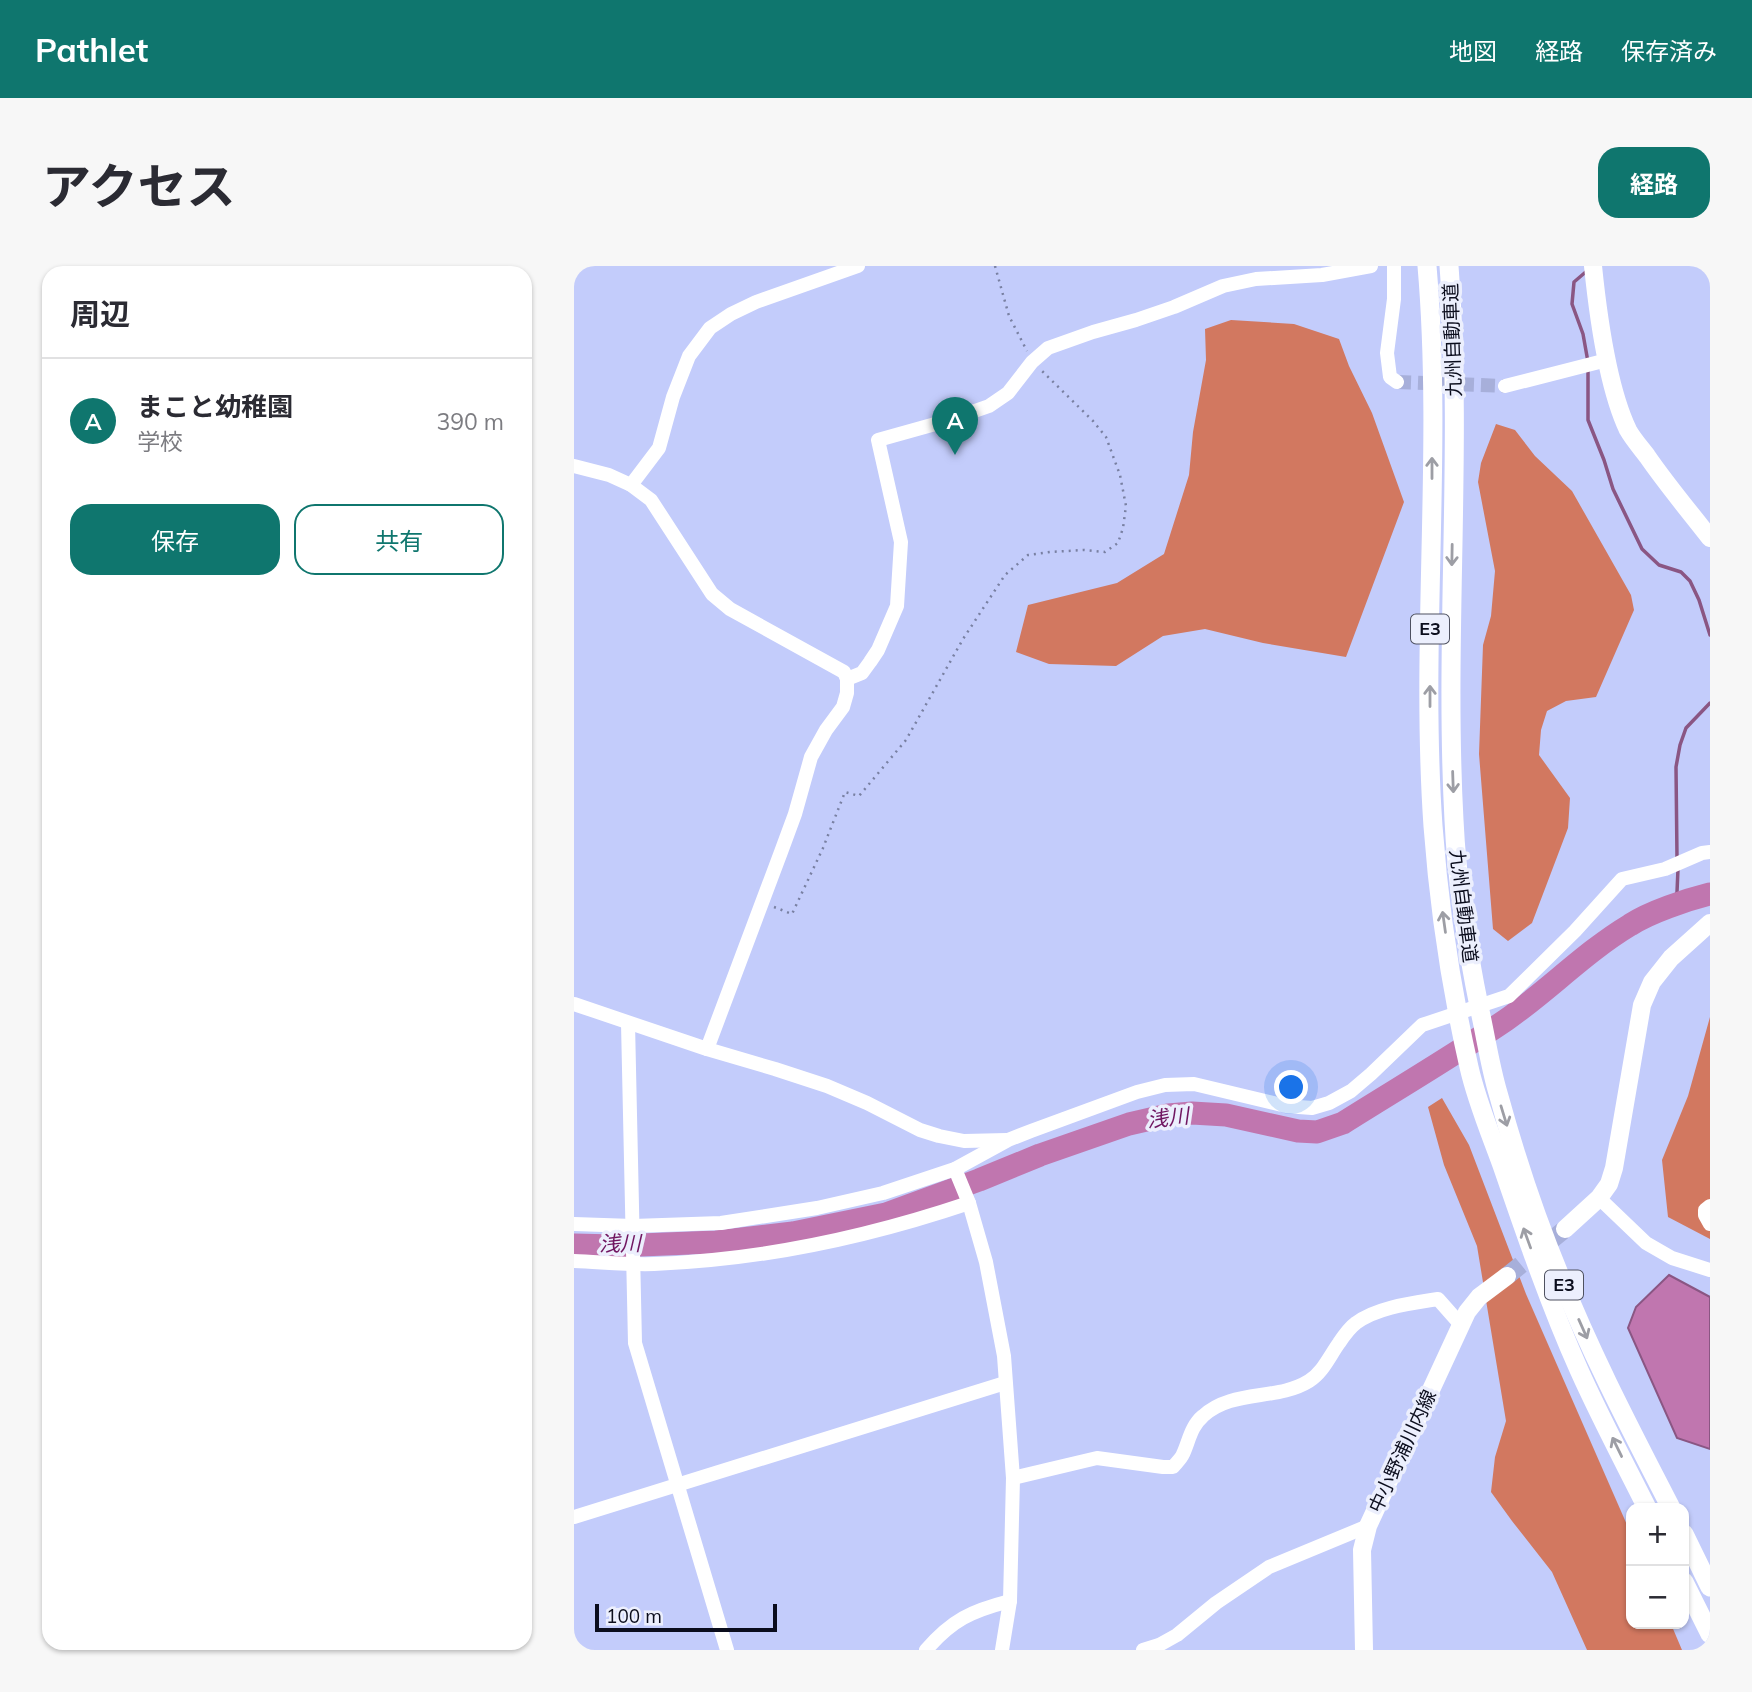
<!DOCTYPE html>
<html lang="ja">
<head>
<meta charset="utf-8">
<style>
  body { margin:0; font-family:Mulish,"Noto Sans JP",sans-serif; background:#f7f7f7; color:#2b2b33 }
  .controls { position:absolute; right:21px; bottom:21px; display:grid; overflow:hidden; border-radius:14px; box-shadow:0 2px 5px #0004 }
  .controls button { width:63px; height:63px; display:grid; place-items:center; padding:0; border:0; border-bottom:2px solid #e1e1e2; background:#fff; color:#2b2b33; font:35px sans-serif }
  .scale { position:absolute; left:21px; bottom:18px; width:182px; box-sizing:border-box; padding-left:7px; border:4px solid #0b0d1d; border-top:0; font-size:19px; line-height:24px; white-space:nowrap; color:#0b0d1d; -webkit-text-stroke:5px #eceffd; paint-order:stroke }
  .you { position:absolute; left:718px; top:822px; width:24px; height:24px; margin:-18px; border:5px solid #fff; border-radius:50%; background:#1a73e8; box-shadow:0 0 0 10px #1a73e833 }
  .badge { display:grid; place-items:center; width:46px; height:46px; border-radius:50%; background:#0f766e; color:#fff; font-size:23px; font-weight:700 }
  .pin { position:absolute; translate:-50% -58px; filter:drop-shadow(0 2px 4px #0008) }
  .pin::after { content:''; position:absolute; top:37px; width:24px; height:21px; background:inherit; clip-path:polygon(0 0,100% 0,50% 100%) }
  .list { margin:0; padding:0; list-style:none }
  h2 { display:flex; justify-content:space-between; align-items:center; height:91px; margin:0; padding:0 28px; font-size:30px }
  h2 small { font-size:23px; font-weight:400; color:#7c7c81 }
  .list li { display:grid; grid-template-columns:46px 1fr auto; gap:21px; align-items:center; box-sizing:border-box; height:126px; padding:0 28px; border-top:2px solid #e1e1e2 }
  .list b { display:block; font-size:26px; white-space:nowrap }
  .list p { margin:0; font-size:23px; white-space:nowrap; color:#7c7c81 }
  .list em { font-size:23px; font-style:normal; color:#7c7c81 }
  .actions { display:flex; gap:14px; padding:21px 28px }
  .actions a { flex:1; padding:16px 0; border:2px solid #0f766e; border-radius:21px; text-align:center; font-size:24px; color:#0f766e }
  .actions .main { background:#0f766e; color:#fff }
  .map { position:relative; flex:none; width:1136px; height:1384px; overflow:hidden; border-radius:21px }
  header { display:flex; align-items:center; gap:42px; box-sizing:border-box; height:98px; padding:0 35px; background:#0f766e; color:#fff }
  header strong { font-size:33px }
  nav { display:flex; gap:38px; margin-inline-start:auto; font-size:24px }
  .intro { display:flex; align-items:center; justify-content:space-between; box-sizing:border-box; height:168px; padding:0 42px }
  h1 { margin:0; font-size:49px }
  .button { padding:18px 32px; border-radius:21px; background:#0f766e; color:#fff; font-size:24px; font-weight:700 }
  main { display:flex; gap:42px; padding:0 42px }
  aside { flex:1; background:#fff; border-radius:21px; box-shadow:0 2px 5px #0004 }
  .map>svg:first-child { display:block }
  .forest { fill:#d27860 }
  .water { fill:#c076af; stroke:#8a5683; stroke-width:2 }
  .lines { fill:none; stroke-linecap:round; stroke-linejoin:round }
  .stream { stroke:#8a5683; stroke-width:3.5 }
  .river { stroke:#c076af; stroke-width:23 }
  .minor-tunnel { stroke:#a7afda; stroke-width:14; stroke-dasharray:14 7; stroke-linecap:butt }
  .major-tunnel { stroke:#a7afda; stroke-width:18; stroke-dasharray:18 9; stroke-linecap:butt }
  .path { stroke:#7980a2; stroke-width:2.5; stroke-dasharray:2 5; stroke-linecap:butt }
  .minor { stroke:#fff; stroke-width:14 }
  .major { stroke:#fff; stroke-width:18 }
  .highway { stroke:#fff; stroke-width:19 }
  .oneway { stroke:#9d9ea5 }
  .labels { text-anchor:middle; stroke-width:7; stroke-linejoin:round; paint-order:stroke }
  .shield { fill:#eceffd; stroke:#4e5160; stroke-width:2 }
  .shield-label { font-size:18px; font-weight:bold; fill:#0b0d1d }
  .street-label { font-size:19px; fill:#0b0d1d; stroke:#eceffd }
  .water-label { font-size:21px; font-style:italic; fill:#701661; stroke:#eceffd }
</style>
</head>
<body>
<header>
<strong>Pathlet</strong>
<nav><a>地図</a><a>経路</a><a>保存済み</a></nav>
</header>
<div class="intro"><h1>アクセス</h1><a class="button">経路</a></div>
<main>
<aside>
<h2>周辺<small></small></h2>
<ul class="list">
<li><span class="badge">A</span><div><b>まこと幼稚園</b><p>学校</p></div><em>390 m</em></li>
</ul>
<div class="actions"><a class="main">保存</a><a>共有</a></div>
</aside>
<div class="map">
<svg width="1136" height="1384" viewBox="0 0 1136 1384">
  <rect width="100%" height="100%" fill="#c3ccfb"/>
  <g class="forest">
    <polygon points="657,54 720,58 765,73 775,100 798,147 830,236 772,391 689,377 631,363 589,370 542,400 475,398 442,386 454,339 543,317 590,288 615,209 619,166 632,94 631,63"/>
    <polygon points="922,158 941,164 961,190 998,225 1057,329 1060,344 1022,431 992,435 973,445 967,464 965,489 996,532 994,562 958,657 934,675 919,663 905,488 909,379 917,350 921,305 904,216 907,197"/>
    <polygon points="1136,751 1136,973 1094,951 1088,894 1114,830"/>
    <polygon points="868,832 895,879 952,1028 1057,1268 1057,1358 1097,1358 1108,1384 1013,1384 978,1306 938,1255 917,1226 921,1191 932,1155 903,980 870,899 854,841"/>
  </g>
  <polygon class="water" points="1095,1009 1136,1031 1136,1183 1103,1172 1054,1062 1062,1041"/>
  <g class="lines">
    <g class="stream">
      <polyline points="1014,4 1000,16 998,38 1009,68 1014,96"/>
      <polyline points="1014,104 1014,154 1030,194 1039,223 1068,283 1085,299 1107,306 1116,315 1125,334 1136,369"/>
      <polyline points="1103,592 1102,501 1106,479 1112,462 1136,437"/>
      <polyline points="1098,640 1103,626 1104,603"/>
    </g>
    <path class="river" d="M0,979L41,980L142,976L219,967L312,948L405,914L466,889L555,858L594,849L618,847L652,849L724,865L743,866L769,857C823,823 879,790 932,754C975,724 1011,686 1056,659C1076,646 1112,634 1136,628"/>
    <polyline class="minor-tunnel" points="823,116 931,120"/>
    <polyline class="major-tunnel" points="933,1010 991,963"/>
    <g class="path">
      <polyline points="421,0 435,50 453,85"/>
      <polyline points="200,641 218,648 249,582 271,526 285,530 332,474 389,373 431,309 454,289 476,286 510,284 531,286 544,277 549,262 552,240 546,209 532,171 519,155 467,104"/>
    </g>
    <g class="minor">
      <polyline points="820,0 820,33 813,87 816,111 823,116"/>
      <polyline points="931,120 1033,94"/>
      <polyline points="0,200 35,209 57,219 77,234 138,328 156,343 270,406 273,413 273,427 269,441 252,464 237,491 221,548 207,586 133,783"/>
      <polyline points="57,219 85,182 99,131 115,90 136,62 157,48 182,36 284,0"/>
      <polyline points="273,413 288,407 296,396 304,384 323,340 327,276 304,174 372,155 415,140 434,127 458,96 474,82 519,66 562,54 600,41 649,20 682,13 748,9 797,0"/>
      <polyline points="0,738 133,783 201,803 253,820 293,837 346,864 365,870 390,875 433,874"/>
      <polyline points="54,757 61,1077 153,1384"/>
      <polyline points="381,903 395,937 412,996 430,1090 439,1212 436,1335 428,1384"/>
      <polyline points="1025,932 1072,977 1098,992 1136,1004"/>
      <polyline points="1136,940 1131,944 1131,949 1136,958"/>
      <polyline points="0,958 59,960 147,957 243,942 309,927 381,903 434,874 457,865 563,826 591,819 620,818 712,840 738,842 755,837 777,825 797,808 848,759 935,730 1001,665 1048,613 1091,603 1128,587 1136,586"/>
      <path d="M0,995C27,996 54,999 80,998C188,994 294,971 395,937"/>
      <path d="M439,1212L523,1192L589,1201H599C602,1197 607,1193 609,1188C615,1175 617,1160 629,1150C658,1123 703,1135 735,1115C749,1106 755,1091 765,1077C769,1071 775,1062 782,1057C803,1041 839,1037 864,1033L887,1059"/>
      <polyline points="0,1251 431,1117"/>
      <path d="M352,1384C378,1354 397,1345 436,1335"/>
      <polyline points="569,1384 585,1379 603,1369 642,1337 695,1301 794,1260"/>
    </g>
    <g class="major">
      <path d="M1019,0C1024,49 1033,120 1054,164C1059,173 1067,182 1073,190C1093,219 1115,245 1136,272"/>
      <polyline points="991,963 1025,932 1035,918 1040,902 1068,739 1078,716 1097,692 1136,657"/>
      <polyline points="790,1384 788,1284 794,1260 893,1046 905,1031 933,1010"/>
    </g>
    <g class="highway">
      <path d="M853,0C869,186 846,373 859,560C865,641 877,722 895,801C903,837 918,871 930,905C953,972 976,1039 1005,1104C1026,1151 1050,1196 1073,1242"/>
      <path d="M875,0C889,184 870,369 880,554C883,618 893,682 906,745C912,772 916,800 924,827C941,889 961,950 986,1010C1018,1090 1058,1166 1097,1242"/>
      <polyline points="1110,1268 1136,1321"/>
      <polyline points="1110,1316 1136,1368"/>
    </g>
  </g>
  <defs><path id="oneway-shaft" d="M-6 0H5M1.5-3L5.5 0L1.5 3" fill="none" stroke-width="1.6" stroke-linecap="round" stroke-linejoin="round" transform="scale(1.75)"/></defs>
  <g class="oneway">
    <use href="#oneway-shaft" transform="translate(858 202) rotate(-90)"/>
    <use href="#oneway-shaft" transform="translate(878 289) rotate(91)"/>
    <use href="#oneway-shaft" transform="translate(856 430) rotate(-90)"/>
    <use href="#oneway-shaft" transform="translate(879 516) rotate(88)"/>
    <use href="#oneway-shaft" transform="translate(870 656) rotate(-98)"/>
    <use href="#oneway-shaft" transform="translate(930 850) rotate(73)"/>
    <use href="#oneway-shaft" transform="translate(953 972) rotate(-110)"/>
    <use href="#oneway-shaft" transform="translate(1009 1063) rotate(66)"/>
    <use href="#oneway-shaft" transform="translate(1043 1181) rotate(-116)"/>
  </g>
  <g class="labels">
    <g class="shield">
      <rect x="837" y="348.5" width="38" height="29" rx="5"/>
      <rect x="971" y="1004.5" width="38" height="29" rx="5"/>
    </g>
    <g class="shield-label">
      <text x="856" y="369">E3</text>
      <text x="990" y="1025">E3</text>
    </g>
    <g class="street-label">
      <text transform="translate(878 74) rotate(-92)" y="7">九州自動車道</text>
      <text transform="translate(890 640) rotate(83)" y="7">九州自動車道</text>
      <text transform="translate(828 1185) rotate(-65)" y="7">中小野浦川内線</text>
    </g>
    <g class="water-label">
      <text transform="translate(594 852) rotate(-6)" y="7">浅川</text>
      <text transform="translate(46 978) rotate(-1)" y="7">浅川</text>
    </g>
  </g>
</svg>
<div class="controls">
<button>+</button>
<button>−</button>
</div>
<div class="scale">100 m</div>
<div class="you"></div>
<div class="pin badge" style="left:381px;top:189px">A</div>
</div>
</main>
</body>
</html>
